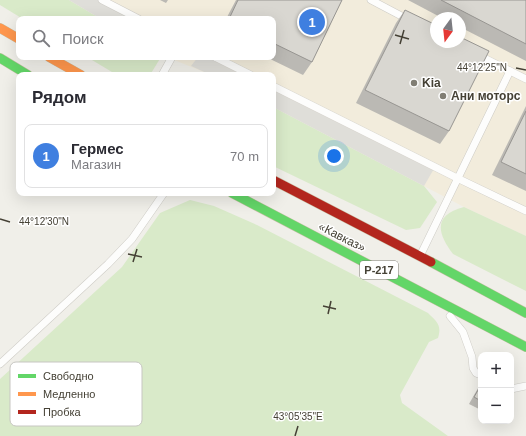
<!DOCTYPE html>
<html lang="ru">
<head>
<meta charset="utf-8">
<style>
  body { margin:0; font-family:Helvetica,sans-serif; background:#f7f7f7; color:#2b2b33 }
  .controls { position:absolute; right:12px; bottom:12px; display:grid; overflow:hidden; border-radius:8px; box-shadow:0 4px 16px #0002 }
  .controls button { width:36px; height:36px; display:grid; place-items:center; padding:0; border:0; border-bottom:1px solid #e1e1e2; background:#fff; color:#2b2b33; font:20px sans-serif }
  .compass { position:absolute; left:430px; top:12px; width:36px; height:36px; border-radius:50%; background:#fff; box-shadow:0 4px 16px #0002; rotate:195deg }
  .you { position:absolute; left:334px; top:156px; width:14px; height:14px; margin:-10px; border:3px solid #fff; border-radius:50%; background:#1a73e8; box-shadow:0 0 0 6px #1a73e833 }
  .badge { display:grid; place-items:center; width:26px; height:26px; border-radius:50%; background:#d93025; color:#fff; font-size:13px; font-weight:700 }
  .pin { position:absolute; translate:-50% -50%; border:2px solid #fff; box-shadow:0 1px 4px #0006 }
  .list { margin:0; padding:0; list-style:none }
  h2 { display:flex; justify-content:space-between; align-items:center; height:52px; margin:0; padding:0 16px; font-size:17px }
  h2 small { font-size:13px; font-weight:400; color:#7c7c81 }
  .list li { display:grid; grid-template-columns:26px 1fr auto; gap:12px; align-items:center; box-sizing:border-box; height:64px; margin:0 8px 8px; padding:0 8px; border:1px solid #e1e1e2; border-radius:8px }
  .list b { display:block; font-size:15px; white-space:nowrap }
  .list p { margin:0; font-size:13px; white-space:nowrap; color:#7c7c81 }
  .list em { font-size:13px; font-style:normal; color:#7c7c81 }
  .icon { flex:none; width:22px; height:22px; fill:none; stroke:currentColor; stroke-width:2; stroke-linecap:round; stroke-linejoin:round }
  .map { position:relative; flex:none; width:526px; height:436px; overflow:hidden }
  .search { position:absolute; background:#fff; box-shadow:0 4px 16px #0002; left:16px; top:16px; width:260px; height:44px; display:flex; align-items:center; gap:10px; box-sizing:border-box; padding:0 14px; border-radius:8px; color:#7c7c81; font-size:15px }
  .panel { position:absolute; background:#fff; box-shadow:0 4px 16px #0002; left:16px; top:72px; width:260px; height:124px; border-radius:8px }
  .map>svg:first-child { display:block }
  .commercial { fill:#f2ecdc; fill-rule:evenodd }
  .green { fill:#d9eac9 }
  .parking { fill:#dfded9 }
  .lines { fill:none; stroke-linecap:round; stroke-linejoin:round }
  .lane-casing { stroke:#ceccc6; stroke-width:8 }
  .fast-casing { stroke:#c7bfa5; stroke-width:10 }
  .slow-casing { stroke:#c7bfa5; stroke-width:10 }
  .jam-casing { stroke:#c7bfa5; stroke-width:10 }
  .lane { stroke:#fdfdfc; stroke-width:7 }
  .fast { stroke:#63d668; stroke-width:9 }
  .slow { stroke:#ff974d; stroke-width:9 }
  .jam { stroke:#b3261e; stroke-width:9 }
  .wall { fill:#bbb9b4 }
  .building { fill:#d9d7d1; stroke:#989692 }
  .ticks { fill:none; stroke:#454135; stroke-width:1.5 }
  .poi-dot { fill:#817e74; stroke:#fff; stroke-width:1.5 }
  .labels { text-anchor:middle; stroke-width:3; stroke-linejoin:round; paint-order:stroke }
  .shield { fill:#fff; stroke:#7d7a72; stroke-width:1 }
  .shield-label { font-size:11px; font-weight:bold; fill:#454135 }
  .poi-label { font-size:12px; font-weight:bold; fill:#454135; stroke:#fff; text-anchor:start }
  .street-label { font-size:12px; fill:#454135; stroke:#fff }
  .key { fill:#fff; stroke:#c7c6c2; stroke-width:1 }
  .key-label { font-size:11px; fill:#454135 }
  .ticks-label { font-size:10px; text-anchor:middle; fill:#454135; stroke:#fff; stroke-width:3; stroke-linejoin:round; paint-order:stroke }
</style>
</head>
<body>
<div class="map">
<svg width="526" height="436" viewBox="0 0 526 436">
  <rect width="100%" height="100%" fill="#f0efe9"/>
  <path class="commercial" d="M69,0H526V236L464,207L273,107V75H211L167,57H273V19H101ZM436,18H460V42H436Z"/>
  <g class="green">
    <polygon points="0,0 69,0 101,19 23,19 0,5"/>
    <polygon points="87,57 161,57 150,75 117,75"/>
    <polygon points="273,107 424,186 437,202 420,228 406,230 273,166"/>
    <path d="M190,200L214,206L257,225L428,313C437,322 442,325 438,338L429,342L400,395L402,403L448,436H0V379L122,267L160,213Z"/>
    <path d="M464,207L526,236V291L453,254C437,233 433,215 464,207Z"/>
  </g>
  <g class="parking">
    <polygon points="69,0 102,0 139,19 101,19"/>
    <polygon points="198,57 215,57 251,75 211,75 191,66"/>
    <polygon points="273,86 435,167 424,186 273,107"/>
  </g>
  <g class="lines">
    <g class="lane-casing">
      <g id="lane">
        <polyline points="102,0 139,19"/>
        <polyline points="371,0 409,20"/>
        <polyline points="478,55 526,79"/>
        <polyline points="215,57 251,75"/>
        <polyline points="162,75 172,57"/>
        <polyline points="273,86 457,178 526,211"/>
        <polyline points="421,254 510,71"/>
        <polyline points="450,316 463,332 472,357 473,368 476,373 481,375"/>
        <polyline points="0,364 108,264 132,239 164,193"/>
        <polyline points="511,389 526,386"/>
      </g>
    </g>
    <g class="fast-casing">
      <g id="fast">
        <polyline points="0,58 28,75"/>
        <polyline points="232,193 526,347"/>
        <polyline points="431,262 526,313"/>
      </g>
    </g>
    <g class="slow-casing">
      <g id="slow">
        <polyline points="0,28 19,39"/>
        <polyline points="49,57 81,75"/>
      </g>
    </g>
    <g class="jam-casing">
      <polyline id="jam" points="273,180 431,262"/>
    </g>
    <use href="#lane" class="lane"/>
    <use href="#fast" class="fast"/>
    <use href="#slow" class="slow"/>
    <use href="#jam" class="jam"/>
  </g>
  <g class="wall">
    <polygon points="160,0 168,0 166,3"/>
    <polygon points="236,0 342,0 312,62 303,75 266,57 273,57 273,19 226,19"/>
    <polygon points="408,0 526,0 526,61 460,27 460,18 442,18"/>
    <polygon points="405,10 449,131 440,144 356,103 396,23"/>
    <polygon points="526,106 526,191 492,175"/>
    <polygon points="481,383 481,410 469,404"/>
  </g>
  <g class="building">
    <polygon points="238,0 342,0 312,62 273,43 273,19 229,19"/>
    <polygon points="441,0 526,0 526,44"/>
    <polygon points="405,10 436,25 436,42 460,42 460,37 489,51 449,131 365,90"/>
    <polygon points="526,111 526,174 501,162"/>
    <polygon points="481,385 481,401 474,397"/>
  </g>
  <path class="ticks" d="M395,35L409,39M400,44L404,30M516,68L526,70M0,219L10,222M128,254L142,257M133,262L137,249M323,306L336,309M328,314L331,301M295,436L298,426"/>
  <g class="poi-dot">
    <circle cx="414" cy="83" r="4"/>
    <circle cx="443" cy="96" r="4"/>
  </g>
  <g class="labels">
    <rect class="shield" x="360" y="261" width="38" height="18" rx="3"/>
    <g class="shield-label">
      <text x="379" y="274">Р-217</text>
    </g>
    <g class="poi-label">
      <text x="422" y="87">Kia</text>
      <text x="451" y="100">Ани моторс</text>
    </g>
    <g class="street-label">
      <text transform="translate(342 237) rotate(27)" y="4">«Кавказ»</text>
    </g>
  </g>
  <rect x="10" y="362" width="132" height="64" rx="6" class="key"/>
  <rect x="18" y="374" width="18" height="4" fill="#63d668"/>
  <rect x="18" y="392" width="18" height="4" fill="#ff974d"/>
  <rect x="18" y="410" width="18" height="4" fill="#b3261e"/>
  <g class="key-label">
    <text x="43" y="380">Свободно</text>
    <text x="43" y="398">Медленно</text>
    <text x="43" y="416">Пробка</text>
  </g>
  <g class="ticks-label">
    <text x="482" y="71">44°12'25"N</text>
    <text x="44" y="225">44°12'30"N</text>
    <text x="298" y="420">43°05'35"E</text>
  </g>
</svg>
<div class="controls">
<button>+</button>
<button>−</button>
</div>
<svg class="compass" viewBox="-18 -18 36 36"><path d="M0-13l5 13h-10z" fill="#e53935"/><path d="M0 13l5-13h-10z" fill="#7c7c81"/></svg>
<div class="you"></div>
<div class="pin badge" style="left:312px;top:22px;background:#3f7fe0">1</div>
<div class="search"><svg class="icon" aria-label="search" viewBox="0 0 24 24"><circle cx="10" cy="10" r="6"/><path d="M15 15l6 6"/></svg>Поиск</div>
<section class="panel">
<h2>Рядом<small></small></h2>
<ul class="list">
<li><span class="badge" style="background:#3f7fe0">1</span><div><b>Гермес</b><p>Магазин</p></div><em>70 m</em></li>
</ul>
</section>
</div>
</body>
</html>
